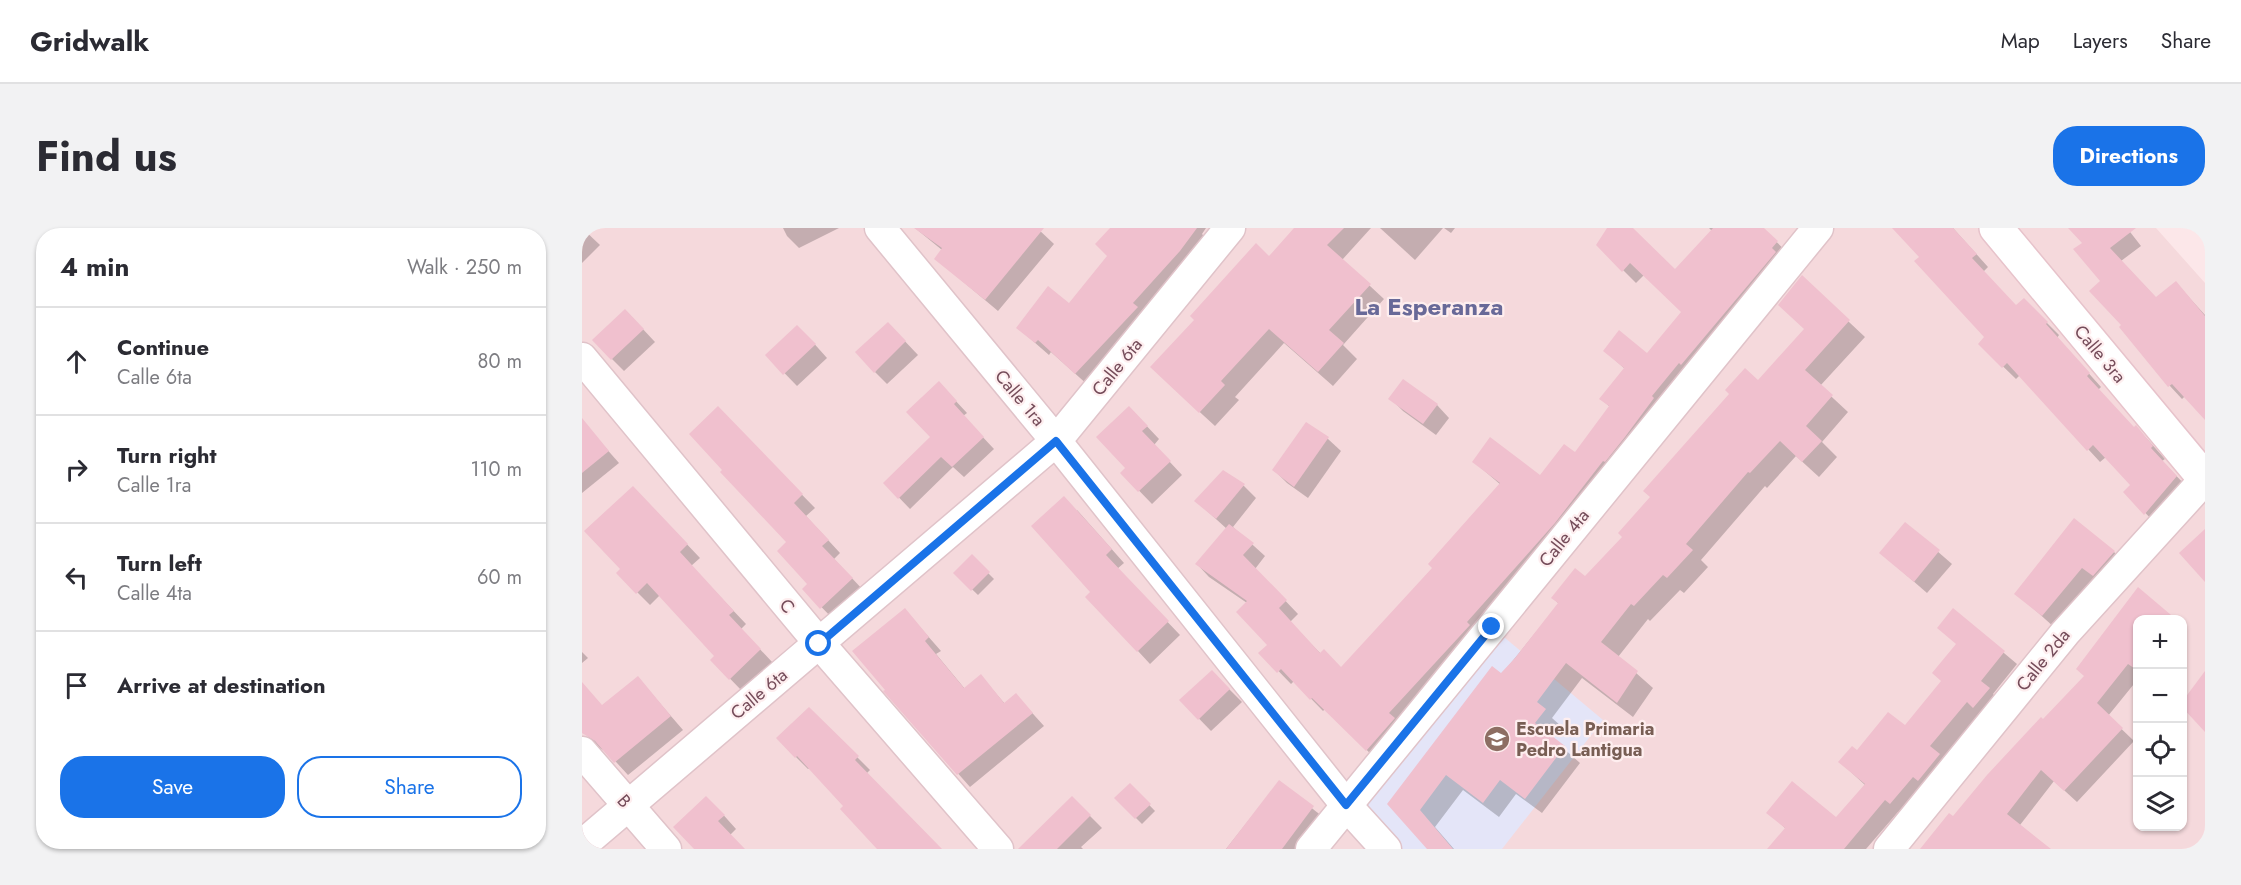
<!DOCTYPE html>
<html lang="en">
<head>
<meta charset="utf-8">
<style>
  body { margin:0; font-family:Jost,sans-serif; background:#f2f2f3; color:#2b2b33 }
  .controls { position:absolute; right:18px; bottom:18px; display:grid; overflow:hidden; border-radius:12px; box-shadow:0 2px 4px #0004 }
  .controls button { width:54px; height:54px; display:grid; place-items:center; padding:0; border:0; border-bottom:2px solid #e1e1e2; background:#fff; color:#2b2b33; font:30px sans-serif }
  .stop { position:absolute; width:18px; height:18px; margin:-14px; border:4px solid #1a73e8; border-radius:50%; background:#fff }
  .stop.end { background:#1a73e8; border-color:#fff; box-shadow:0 2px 6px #0008 }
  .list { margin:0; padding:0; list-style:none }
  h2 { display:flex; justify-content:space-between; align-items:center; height:78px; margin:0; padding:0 24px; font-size:26px }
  h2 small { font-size:20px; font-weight:400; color:#7c7c81 }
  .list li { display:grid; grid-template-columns:39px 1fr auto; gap:18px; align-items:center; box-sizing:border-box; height:108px; padding:0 24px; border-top:2px solid #e1e1e2 }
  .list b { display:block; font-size:22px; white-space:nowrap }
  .list p { margin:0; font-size:20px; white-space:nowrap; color:#7c7c81 }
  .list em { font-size:20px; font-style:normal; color:#7c7c81 }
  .actions { display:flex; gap:12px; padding:18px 24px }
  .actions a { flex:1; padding:14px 0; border:2px solid #1a73e8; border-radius:24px; text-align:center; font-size:21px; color:#1a73e8 }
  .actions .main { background:#1a73e8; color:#fff }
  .icon { flex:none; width:33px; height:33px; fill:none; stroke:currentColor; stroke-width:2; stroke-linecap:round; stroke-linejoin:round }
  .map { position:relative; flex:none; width:1623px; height:621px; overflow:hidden; border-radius:24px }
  header { display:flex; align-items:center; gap:36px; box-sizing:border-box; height:84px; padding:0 30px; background:#fff; border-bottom:2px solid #e1e1e2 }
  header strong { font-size:28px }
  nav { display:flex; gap:33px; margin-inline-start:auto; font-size:21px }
  .intro { display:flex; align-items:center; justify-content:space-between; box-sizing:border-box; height:144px; padding:0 36px }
  h1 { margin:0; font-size:42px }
  .button { padding:15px 27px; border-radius:24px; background:#1a73e8; color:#fff; font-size:21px; font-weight:700 }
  main { display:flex; gap:36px; padding:0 36px }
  aside { flex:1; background:#fff; border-radius:24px; box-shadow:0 2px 4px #0004 }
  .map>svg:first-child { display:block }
  .residential { fill:#f5d9dc; fill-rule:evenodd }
  .education { fill:#e4e5f8 }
  .shadow { fill:#0003 }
  .building { fill:#f0c0ce }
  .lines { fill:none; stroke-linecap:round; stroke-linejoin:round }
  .street-casing { stroke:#e0c3c9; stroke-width:33 }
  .secondary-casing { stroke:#e7c3cb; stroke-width:36 }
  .street { stroke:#fff; stroke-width:30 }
  .secondary { stroke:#fff; stroke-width:33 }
  .route { stroke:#1a73e8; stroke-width:8 }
  .labels { text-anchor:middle; stroke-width:4.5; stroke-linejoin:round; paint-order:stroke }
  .street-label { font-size:18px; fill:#754c5a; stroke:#feeeef }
  .education-label { font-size:18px; font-weight:bold; fill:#785e54; stroke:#feeeef; text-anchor:start }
  .district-label { font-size:24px; font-weight:bold; fill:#686998; stroke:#feeeef }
</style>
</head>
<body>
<header>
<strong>Gridwalk</strong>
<nav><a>Map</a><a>Layers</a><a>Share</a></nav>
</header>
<div class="intro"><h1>Find us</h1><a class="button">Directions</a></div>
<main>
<aside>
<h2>4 min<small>Walk · 250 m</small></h2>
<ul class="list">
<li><svg class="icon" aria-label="ahead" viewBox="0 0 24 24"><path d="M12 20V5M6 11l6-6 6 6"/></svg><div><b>Continue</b><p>Calle 6ta</p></div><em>80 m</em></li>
<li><svg class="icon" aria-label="right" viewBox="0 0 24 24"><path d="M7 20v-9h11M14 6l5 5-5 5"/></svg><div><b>Turn right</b><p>Calle 1ra</p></div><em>110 m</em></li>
<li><svg class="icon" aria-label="left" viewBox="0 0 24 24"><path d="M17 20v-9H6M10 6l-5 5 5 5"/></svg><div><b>Turn left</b><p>Calle 4ta</p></div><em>60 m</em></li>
<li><svg class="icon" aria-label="arrive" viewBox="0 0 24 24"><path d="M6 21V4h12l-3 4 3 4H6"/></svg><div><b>Arrive at destination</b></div></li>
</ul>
<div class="actions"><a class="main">Save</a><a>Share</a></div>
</aside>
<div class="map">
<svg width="1623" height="621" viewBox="0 0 1623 621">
  <rect width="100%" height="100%" fill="#fce7e9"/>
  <path class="residential" d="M0,0H1574L1623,55V621H0ZM1556,392H1600V598H1556Z"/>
  <polygon class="education" points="910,399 1021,492 920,621 804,621 764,577"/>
  <g class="shadow">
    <polygon points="0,0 18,17 0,35"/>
    <polygon points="201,0 257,0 217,20 205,8"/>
    <polygon points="333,0 455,0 472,16 416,83 354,31 360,22"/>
    <polygon points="530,0 624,0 620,6 627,14 507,158 469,124 467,127 436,100 488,77 527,28"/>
    <polygon points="714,0 789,0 760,32 802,71 761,117 775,131 751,158 702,115 653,169 657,172 633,198 585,154"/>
    <polygon points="798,0 861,0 833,32"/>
    <polygon points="862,0 873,0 869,5"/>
    <polygon points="1027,0 1048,0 1093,43 1130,3 1127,0 1180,0 1208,27 797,534 743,481 741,483 712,453 709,456 679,425 687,417 665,375 627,349 615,336 645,301 614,273 641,244 662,258 674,270 651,299 683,328 673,341 716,386 708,394 739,426 759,441 851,340 919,257 892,234 959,249 993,226 1028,179 1019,171 1043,141 1023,123 1065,127 1100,84 1062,47 1054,55 1016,17"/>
    <polygon points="1312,0 1371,0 1406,39 1401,44 1434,79 1442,72 1477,107 1475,110 1519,159 1516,162 1552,201 1554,199 1566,212 1583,231 1580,233 1607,261 1576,298 1543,264 1550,257 1524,229 1518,234 1438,147 1434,151 1398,116 1404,109 1339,29"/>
    <polygon points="1488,0 1545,0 1559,18 1539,33 1575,71 1594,55 1623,87 1623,190 1603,168 1600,171 1588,158 1539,99 1542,98 1502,15"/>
    <polygon points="1220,50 1283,109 1238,158 1266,184 1240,214 1255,229 1237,249 1214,228 1185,260 1183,258 1119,332 1126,339 1102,365 1098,362 1068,393 1066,391 1036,429 1071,460 1051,489 1000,450 970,490 979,498 970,510 998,535 960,585 934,566 917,589 881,562 853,599 872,621 847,621 807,576 919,447 977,376 971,370 1003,350 1042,309 1223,101"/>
    <polygon points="44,83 73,114 42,143 30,131"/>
    <polygon points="318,108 336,127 305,156 293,144"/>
    <polygon points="228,111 245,130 215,158 185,127"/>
    <polygon points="357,155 385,185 381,188 412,221 382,249 371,239 328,281 303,255 350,209"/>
    <polygon points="808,170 855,177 867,190 854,207 821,183"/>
    <polygon points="136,181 233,280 224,288 258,325 252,331 282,363 252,392 222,361 228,356 206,315 142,242"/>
    <polygon points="560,193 577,211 572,217 600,247 570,276 540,245 545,240"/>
    <polygon points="725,196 746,211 759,223 726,270 705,255 692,242"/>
    <polygon points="7,201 37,235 0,265 0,203"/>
    <polygon points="63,272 118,330 109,338 164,396 159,401 191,435 160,463 130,432 135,428 78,367 68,377 36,345 40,341"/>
    <polygon points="495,282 542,335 535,341 598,407 568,436 556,423 510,364"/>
    <polygon points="1324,296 1370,336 1345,365 1299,325"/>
    <polygon points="1532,324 1544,337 1473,400 1434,365"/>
    <polygon points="390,329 412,351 396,367 373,345"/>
    <polygon points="323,382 359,423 354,426 383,461 399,448 423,476 434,467 462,498 388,559 303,463"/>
    <polygon points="1371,382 1435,436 1411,466 1419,474 1405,491 1398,485 1360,531 1369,540 1321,588 1316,584 1284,621 1187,621 1204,601 1186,584 1254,592 1283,557 1258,534 1323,499 1360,454 1375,417"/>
    <polygon points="1556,392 1556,451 1526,488 1552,513 1495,574 1472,553 1438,597 1467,621 1343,621"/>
    <polygon points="0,424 6,430 0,435"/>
    <polygon points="56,450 101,502 46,547 24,523 17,520 0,502 0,478 20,478"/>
    <polygon points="642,456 660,474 629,503 599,472"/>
    <polygon points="227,481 288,542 284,546 359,621 300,621 228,540 226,541 214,529"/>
    <polygon points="697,554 741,589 717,621 644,621"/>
    <polygon points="548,557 573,583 560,596 534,570"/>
    <polygon points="490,570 520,600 499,619 501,621 459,621"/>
    <polygon points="137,582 154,601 148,607 162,621 114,621"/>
  </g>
  <g class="building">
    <polygon points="332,0 462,0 403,72 352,31 360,20"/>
    <polygon points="528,0 615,0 598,23 551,75 556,79 493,146 456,112 453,115 434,100 466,58 487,75 525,28 513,16"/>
    <polygon points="712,0 762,0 745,17 789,56 747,102 762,115 736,144 687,101 639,153 643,157 617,185 568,139 612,92 608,88 674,15 687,28"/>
    <polygon points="1025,0 1051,0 1093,41 1131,0 1182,0 1196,13 1190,20 1194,24 1099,137 1097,135 1070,168 1072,170 1043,209 1023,234 1021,233 973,295 885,394 888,397 807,485 813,490 784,523 730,470 728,472 699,441 695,445 676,425 685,417 654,384 665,373 613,336 647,296 672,315 661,327 705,372 697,380 738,425 742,421 759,439 850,340 846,336 918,255 890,234 908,209 958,247 982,216 993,224 1027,178 1017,171 1042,140 1021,123 1037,102 1065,125 1099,84 1048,35 1040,44 1014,17"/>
    <polygon points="1310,0 1371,0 1395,26 1390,30 1434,77 1442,70 1466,94 1464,96 1508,145 1505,148 1552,199 1554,197 1571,218 1569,220 1595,248 1562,287 1541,264 1548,257 1511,217 1505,223 1425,135 1420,140 1396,116 1402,109 1332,33 1337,29"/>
    <polygon points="1486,0 1554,0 1528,20 1574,69 1594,53 1623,88 1623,192 1590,156 1586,159 1537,99 1539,97 1507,63 1518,53 1491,21 1500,15"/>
    <polygon points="1220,47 1268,92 1223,142 1251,167 1224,198 1240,213 1220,234 1198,213 1168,245 1166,244 1104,316 1111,322 1085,350 1081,347 1052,378 1049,376 1019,414 1056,443 1035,475 984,435 955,474 964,481 953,495 983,518 943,571 918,552 901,575 864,547 838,582 871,621 845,621 805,576 910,438 919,445 933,430 976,375 969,370 993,340 1003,348 1040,309 1036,305 1068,269 1061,263 1147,166 1143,162 1163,140 1176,152 1222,101 1196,77"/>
    <polygon points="43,81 62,101 29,132 10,112"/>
    <polygon points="306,94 324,113 292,145 273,124"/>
    <polygon points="215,97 234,116 201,147 183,127"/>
    <polygon points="821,151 856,176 841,196 806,171"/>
    <polygon points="357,153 375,173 372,176 402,209 370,239 359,229 316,271 301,255 348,209 324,184"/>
    <polygon points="136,178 221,266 212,275 247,312 240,318 271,350 238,381 220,361 225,356 195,323 204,314 138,244 140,242 107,206"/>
    <polygon points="547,178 566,198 560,203 589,233 556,264 538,245 543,240 514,209"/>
    <polygon points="0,190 27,223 0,245"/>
    <polygon points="724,194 747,209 712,259 690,242"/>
    <polygon points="641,242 663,256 634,291 612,273"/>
    <polygon points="51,258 106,316 98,324 152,383 147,387 179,421 147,452 128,432 132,428 65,355 54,366 34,345 38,341 2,303"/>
    <polygon points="482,268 530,321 524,327 587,393 555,424 503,369 508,364 449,298"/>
    <polygon points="1492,290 1533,323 1511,348 1500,340 1460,388 1432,366"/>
    <polygon points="1323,294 1358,322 1332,354 1297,325"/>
    <polygon points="1623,301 1623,354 1597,325"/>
    <polygon points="390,326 408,344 389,363 371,345"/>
    <polygon points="1556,359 1595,392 1556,392 1556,443 1546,436 1515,475 1541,500 1482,563 1459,542 1425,586 1469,621 1338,621 1367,585 1371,588 1405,547 1459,489 1461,491 1502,448 1494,441"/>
    <polygon points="323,380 347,409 343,413 382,460 399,446 422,475 434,465 451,485 375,547 301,463 303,462 270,423"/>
    <polygon points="1371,380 1423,423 1399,453 1408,460 1391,480 1385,474 1348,518 1358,526 1336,553 1331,549 1308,576 1303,572 1262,621 1185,621 1203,600 1184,585 1210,553 1254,589 1283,556 1256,534 1270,518 1275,522 1306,484 1323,497 1359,453 1350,445 1374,416 1355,400"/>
    <polygon points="630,442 648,461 616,492 597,472"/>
    <polygon points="1623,443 1623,504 1600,479 1600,474"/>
    <polygon points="56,448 89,488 32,535 13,513 0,505 0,454 20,477"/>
    <polygon points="227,479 277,528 273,532 360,621 295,621 258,581 261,578 215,528 213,530 194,510"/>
    <polygon points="697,552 732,578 700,621 644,621"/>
    <polygon points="548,555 569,576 553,591 532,570"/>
    <polygon points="124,568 143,587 136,593 163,621 112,621 91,599"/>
    <polygon points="490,568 509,587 475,621 436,621"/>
  </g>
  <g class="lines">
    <g class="street-casing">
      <g id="street">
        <polyline points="298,0 474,213 764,577 804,621"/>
        <polyline points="0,130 237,415 416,621"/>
        <polyline points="0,524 84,621"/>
        <polyline points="0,617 474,213 648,0"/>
        <polyline points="729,621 1236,0"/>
        <polyline points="1307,621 1483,405 1623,251"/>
      </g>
    </g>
    <g class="secondary-casing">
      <polyline id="secondary" points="1414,0 1623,251"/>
    </g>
    <use href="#street" class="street"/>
    <use href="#secondary" class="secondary"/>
  </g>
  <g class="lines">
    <polyline class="route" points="237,416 474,213 764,577 910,399"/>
  </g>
  <defs>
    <g id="school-disc" transform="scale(1.35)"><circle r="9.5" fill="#8d6e63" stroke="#feeeef"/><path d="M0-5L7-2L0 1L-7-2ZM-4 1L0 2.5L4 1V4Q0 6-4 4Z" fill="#fff"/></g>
  </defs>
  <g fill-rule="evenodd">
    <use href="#school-disc" x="915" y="511"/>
  </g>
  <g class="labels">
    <g class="street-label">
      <text transform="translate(1518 126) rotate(50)" y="6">Calle 3ra</text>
      <text transform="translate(535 139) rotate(-51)" y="6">Calle 6ta</text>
      <text transform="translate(438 170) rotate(50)" y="6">Calle 1ra</text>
      <text transform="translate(982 310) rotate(-51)" y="6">Calle 4ta</text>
      <text transform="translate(205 378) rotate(50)" y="6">C</text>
      <text transform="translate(1461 432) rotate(-51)" y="6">Calle 2da</text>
      <text transform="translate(177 466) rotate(-40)" y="6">Calle 6ta</text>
      <text transform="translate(42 573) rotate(49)" y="6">B</text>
    </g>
    <g class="education-label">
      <text x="934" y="507">Escuela Primaria<tspan x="934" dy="21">Pedro Lantigua</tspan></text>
    </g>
    <g class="district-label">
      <text x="847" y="87">La Esperanza</text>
    </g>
  </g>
</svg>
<div class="controls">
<button>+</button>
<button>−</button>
<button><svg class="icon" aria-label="locate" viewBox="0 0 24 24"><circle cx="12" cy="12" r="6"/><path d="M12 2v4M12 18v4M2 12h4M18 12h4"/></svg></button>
<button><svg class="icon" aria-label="layers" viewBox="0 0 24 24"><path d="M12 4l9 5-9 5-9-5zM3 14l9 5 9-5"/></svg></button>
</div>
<div class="stop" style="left:237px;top:416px"></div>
<div class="stop end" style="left:910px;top:399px"></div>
</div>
</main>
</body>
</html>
